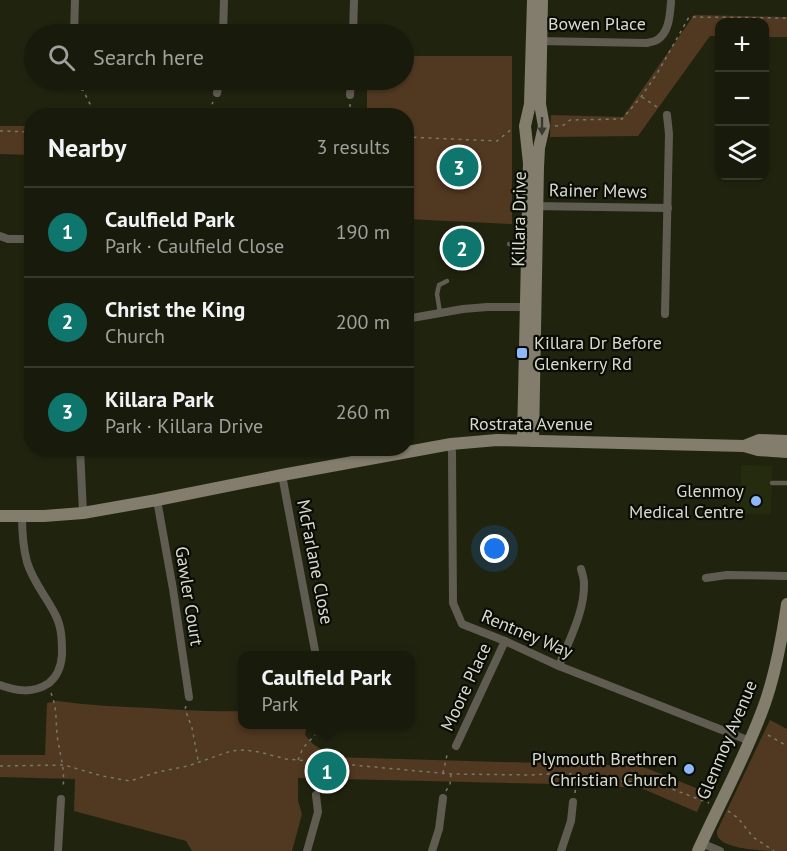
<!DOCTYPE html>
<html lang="en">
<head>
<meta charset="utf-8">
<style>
  body { margin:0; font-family:"PT Sans",sans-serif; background:#212414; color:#f1f3f6 }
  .controls { position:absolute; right:18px; top:18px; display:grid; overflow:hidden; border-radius:12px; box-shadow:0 2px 4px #0004 }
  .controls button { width:54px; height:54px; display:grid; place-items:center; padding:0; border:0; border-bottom:2px solid #36392c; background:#181b0b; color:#f1f3f6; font:30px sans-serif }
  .you { position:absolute; left:495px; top:549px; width:21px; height:21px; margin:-15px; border:4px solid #fff; border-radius:50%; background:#1a73e8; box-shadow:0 0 0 9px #1a73e833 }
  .badge { display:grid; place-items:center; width:39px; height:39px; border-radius:50%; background:#0f766e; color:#fff; font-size:20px; font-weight:700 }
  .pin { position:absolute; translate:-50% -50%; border:3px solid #fff; box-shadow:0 2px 6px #0006 }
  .popup { position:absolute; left:238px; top:651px; width:177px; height:78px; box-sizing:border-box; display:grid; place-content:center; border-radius:12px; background:#181b0b; filter:drop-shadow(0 2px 4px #0005); font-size:20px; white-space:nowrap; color:#9fa19d }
  .popup b { font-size:22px; color:#f1f3f6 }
  .popup::after { content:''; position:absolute; left:50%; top:100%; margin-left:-12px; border:12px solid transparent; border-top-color:#181b0b }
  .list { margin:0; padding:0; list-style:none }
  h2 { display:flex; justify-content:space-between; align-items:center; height:78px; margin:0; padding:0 24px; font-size:26px }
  h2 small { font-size:20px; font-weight:400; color:#9fa19d }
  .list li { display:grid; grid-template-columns:39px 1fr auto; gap:18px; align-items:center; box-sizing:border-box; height:90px; padding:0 24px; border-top:2px solid #36392c }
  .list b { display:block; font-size:22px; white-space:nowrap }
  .list p { margin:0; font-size:20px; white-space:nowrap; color:#9fa19d }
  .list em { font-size:20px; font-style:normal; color:#9fa19d }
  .icon { flex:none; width:33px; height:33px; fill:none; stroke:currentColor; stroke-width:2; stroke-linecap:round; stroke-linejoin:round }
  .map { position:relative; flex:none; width:787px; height:851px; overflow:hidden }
  .search { position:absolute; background:#181b0b; box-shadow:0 2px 4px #0004; left:24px; top:24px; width:390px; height:66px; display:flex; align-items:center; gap:15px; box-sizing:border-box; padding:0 21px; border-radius:33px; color:#9fa19d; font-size:22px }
  .panel { position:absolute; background:#181b0b; box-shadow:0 2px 4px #0004; left:24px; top:108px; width:390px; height:348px; border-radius:24px }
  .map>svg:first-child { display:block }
  .built { fill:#252b0e }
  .green { fill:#513821 }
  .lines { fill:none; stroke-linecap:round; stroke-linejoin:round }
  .path { stroke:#767a69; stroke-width:1.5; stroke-dasharray:3 4.5; stroke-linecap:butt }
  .lane { stroke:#605c52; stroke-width:4.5 }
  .street { stroke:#605c52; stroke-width:8 }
  .secondary { stroke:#837d6d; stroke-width:12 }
  .oneway { fill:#3a392f }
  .poi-dot { fill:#8db9fc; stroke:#0a0c05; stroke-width:2 }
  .labels { text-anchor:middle; stroke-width:4.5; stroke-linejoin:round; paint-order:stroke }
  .street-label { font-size:18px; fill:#d8dccf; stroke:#0a0c05 }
  .poi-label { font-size:18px; fill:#d8dccf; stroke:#0a0c05; text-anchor:end }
</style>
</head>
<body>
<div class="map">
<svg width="787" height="851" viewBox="0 0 787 851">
  <rect width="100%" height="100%" fill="#20240f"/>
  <polygon class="built" points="741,465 772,466 771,514 740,514"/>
  <g class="green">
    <polygon points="694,15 787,17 787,37 765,37 764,22 720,22 719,36 710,36 638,136 550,137 551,115 623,117"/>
    <polygon points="404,56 512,56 512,224 407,219 406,116 367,115 367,80 404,80"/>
    <polygon points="84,112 199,113 209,112 358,115 78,115"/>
    <polygon points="0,126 31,126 31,155 0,154"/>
    <path d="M57,701C88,705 119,707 150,708C181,710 212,712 243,711V724L307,725L305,735L313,744L333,757L641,766L706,792L697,812L641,788L555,784L298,778V801L302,814L292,851H192L186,841L74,811L75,779L0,777V755H45L47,703Z"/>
    <path d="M770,720L787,729V851C769,851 714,851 717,831Z"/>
  </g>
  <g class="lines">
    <g class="path">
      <polyline points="81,90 83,90 92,108"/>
      <polyline points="642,97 660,109"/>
      <polyline points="350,104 350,116"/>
      <polyline points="209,111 213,102"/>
      <polyline points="84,116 93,109 209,112 221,113 223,116"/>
      <polyline points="555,126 564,125 570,120 622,119 641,97 658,72 689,17 787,18"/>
      <polyline points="0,131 32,132"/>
      <polyline points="406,137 497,141 513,128"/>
      <path d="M51,693C58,709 55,725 58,741C61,759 65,770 63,789"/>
      <polyline points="186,706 185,709 192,728 198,760"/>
      <polyline points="768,735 787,746"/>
      <polyline points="298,760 303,748 315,735"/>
      <polyline points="0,766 64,765 102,776 130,781 158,772 188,766 231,751 244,750 259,752 286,759 451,774 531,775 564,773 615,781 639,782 664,786 709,803"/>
      <polyline points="443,773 447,755 449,753"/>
      <polyline points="312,785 315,763"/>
      <polyline points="446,791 450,784 451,775"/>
      <polyline points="575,793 577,777"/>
      <polyline points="728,811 738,818 753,837 774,851"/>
    </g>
    <g class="lane">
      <polyline points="509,244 527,245"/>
      <polyline points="440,313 437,294 439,285 447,281"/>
      <polyline points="772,483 787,483"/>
    </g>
    <g class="street">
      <polyline points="74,34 75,0"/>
      <polyline points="223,34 224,0"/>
      <polyline points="353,34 354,0"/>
      <path d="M538,41L647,43C650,42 654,42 657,40C669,33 670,15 671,2"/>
      <polyline points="72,86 72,80"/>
      <polyline points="217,93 220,80"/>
      <polyline points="350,95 351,80"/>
      <polyline points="532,206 668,208"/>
      <polyline points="0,236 8,239 32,239"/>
      <polyline points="665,314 669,134 667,115"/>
      <polyline points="406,319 463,309 487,307 531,307"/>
      <polyline points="451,444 452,453 453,603 462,624 505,641 559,666 750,741"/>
      <polyline points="80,448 83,513"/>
      <polyline points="282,475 316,656"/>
      <polyline points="157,500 173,589 189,697"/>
      <polyline points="706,578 727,575 787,576"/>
      <path d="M559,666C569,640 585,611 584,583C584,578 582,573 581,569"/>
      <path d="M0,685C16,691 33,694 49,683C58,676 61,667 62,655C62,641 62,627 55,614C46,596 33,582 27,562C23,547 22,531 22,516"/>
      <polyline points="323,724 324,730"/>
      <polyline points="456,746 505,641"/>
      <polyline points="701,843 720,851"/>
      <polyline points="58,851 61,799"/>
      <polyline points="307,851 318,812 316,795"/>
      <polyline points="432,851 439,829 443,798"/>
      <polyline points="561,851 571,821 573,802"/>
    </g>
    <g class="secondary">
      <polyline points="523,440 529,163 525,126 530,104 533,0"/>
      <polyline points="533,441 538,167 539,148 544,126 540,104 542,0"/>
      <polyline points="744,446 759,440 787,441"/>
      <polyline points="0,516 44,516 83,513 157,500 282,475 451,444 497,440 744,446 758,450 787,452"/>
      <path d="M698,851C720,802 747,754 765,703C776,671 782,638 787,604"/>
    </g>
  </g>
  <defs><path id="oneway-solid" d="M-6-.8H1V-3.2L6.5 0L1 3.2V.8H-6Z" transform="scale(1.5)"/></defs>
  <use class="oneway" href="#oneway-solid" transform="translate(542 126) rotate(90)"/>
  <g class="poi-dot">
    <rect x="516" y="347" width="12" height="12" rx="3"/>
    <circle cx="756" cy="501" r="6"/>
    <circle cx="689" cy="769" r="6"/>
  </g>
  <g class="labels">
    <g class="street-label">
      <text x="597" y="30">Bowen Place</text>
      <text transform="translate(598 191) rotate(1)" y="6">Rainer Mews</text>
      <text transform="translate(519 219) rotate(-89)" y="6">Killara Drive</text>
      <text x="531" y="430">Rostrata Avenue</text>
      <text transform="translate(315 562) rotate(79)" y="6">McFarlane Close</text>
      <text transform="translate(189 596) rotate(81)" y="6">Gawler Court</text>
      <text transform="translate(527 634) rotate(23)" y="6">Rentney Way</text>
      <text transform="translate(466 687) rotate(-65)" y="6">Moore Place</text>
      <text transform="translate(727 740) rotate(-67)" y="6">Glenmoy Avenue</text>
    </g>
    <g class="poi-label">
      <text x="534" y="349" text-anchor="start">Killara Dr Before<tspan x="534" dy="21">Glenkerry Rd</tspan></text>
      <text x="744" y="497">Glenmoy<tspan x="744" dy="21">Medical Centre</tspan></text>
      <text x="677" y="765">Plymouth Brethren<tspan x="677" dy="21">Christian Church</tspan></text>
    </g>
  </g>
</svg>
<div class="controls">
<button>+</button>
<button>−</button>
<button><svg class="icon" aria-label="layers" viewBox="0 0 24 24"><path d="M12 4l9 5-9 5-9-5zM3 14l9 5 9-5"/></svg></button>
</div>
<div class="you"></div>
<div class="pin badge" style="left:327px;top:771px">1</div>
<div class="popup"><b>Caulfield Park</b>Park</div>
<div class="pin badge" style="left:462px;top:248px">2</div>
<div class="pin badge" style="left:459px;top:167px">3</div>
<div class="search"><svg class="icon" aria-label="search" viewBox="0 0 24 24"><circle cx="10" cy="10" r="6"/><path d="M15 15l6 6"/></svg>Search here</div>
<section class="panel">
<h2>Nearby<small>3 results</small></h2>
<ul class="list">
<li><span class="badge">1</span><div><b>Caulfield Park</b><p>Park · Caulfield Close</p></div><em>190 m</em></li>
<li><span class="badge">2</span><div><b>Christ the King</b><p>Church</p></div><em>200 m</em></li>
<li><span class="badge">3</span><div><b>Killara Park</b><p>Park · Killara Drive</p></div><em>260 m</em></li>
</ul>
</section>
</div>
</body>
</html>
